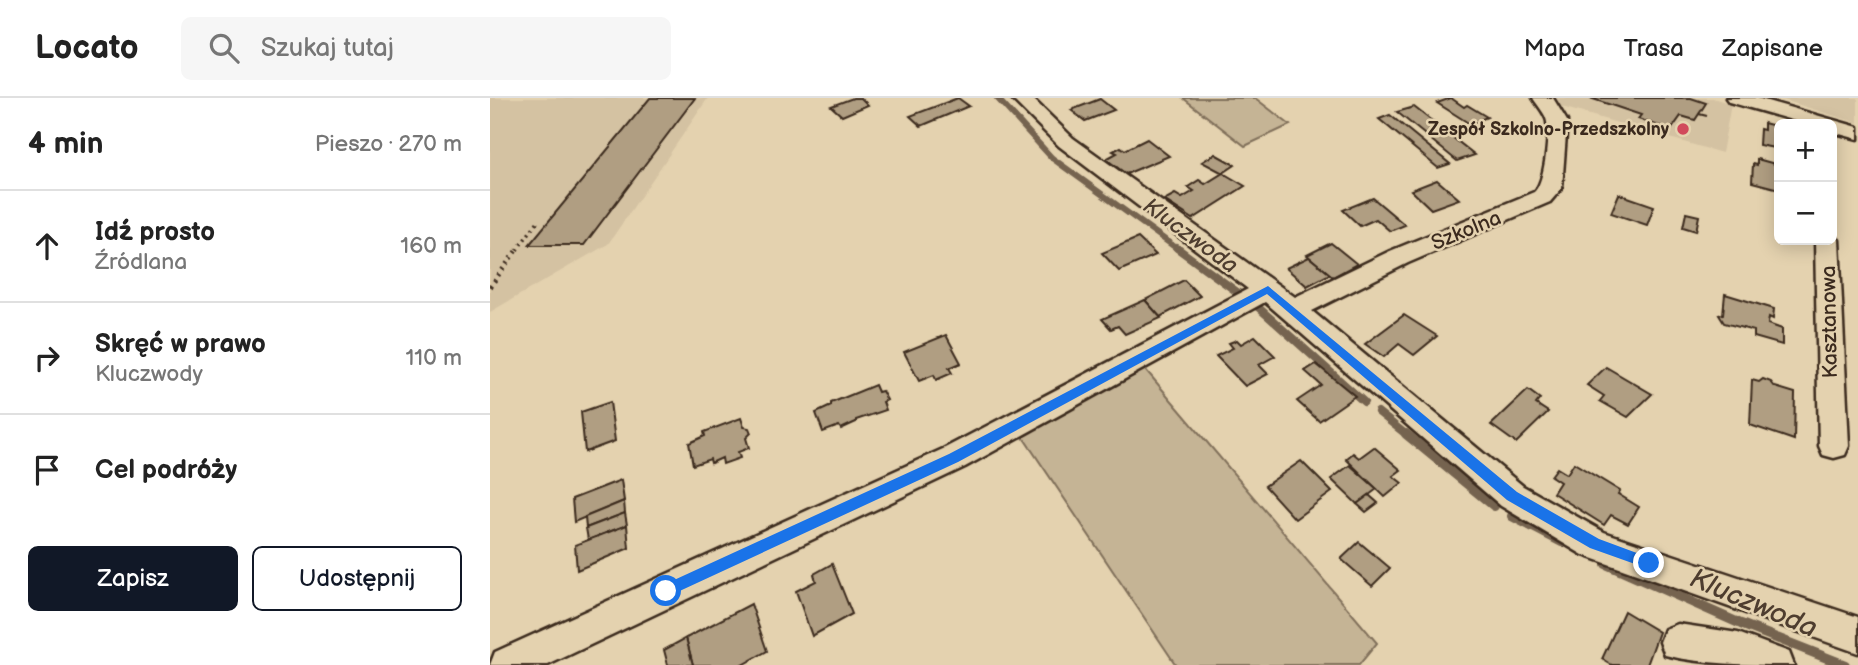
<!DOCTYPE html>
<html lang="pl">
<head>
<meta charset="utf-8">
<style>
  body { margin:0; font-family:"Balsamiq Sans",sans-serif; background:#f6f6f6; color:#222 }
  .controls { position:absolute; right:21px; top:21px; display:grid; overflow:hidden; border-radius:10px; box-shadow:0 4px 18px #0003 }
  .controls button { width:63px; height:63px; display:grid; place-items:center; padding:0; border:0; border-bottom:2px solid #e0e0e0; background:#fff; color:#222; font:35px sans-serif }
  .stop { position:absolute; width:21px; height:21px; margin:-16px; border:5px solid #1a73e8; border-radius:50%; background:#fff }
  .stop.end { background:#1a73e8; border-color:#fff; box-shadow:0 2px 7px #0008 }
  .list { margin:0; padding:0; list-style:none }
  h2 { display:flex; justify-content:space-between; align-items:center; height:91px; margin:0; padding:0 28px; font-size:30px }
  h2 small { font-size:23px; font-weight:400; color:#767676 }
  .list li { display:grid; grid-template-columns:46px 1fr auto; gap:21px; align-items:center; box-sizing:border-box; height:112px; padding:0 28px; border-top:2px solid #e0e0e0 }
  .list b { display:block; font-size:26px; white-space:nowrap }
  .list p { margin:0; font-size:23px; white-space:nowrap; color:#767676 }
  .list em { font-size:23px; font-style:normal; color:#767676 }
  .actions { display:flex; gap:14px; padding:21px 28px }
  .actions a { flex:1; padding:16px 0; border:2px solid #111827; border-radius:10px; text-align:center; font-size:24px; color:#111827 }
  .actions .main { background:#111827; color:#fff }
  .icon { flex:none; width:38px; height:38px; fill:none; stroke:currentColor; stroke-width:2; stroke-linecap:round; stroke-linejoin:round }
  .map { position:relative; flex:none; width:1368px; height:567px; overflow:hidden }
  header { display:flex; align-items:center; gap:42px; box-sizing:border-box; height:98px; padding:0 35px; background:#fff; border-bottom:2px solid #e0e0e0 }
  header strong { font-size:33px }
  nav { display:flex; gap:38px; margin-inline-start:auto; font-size:24px }
  .search { width:490px; height:63px; background:#f6f6f6; display:flex; align-items:center; gap:18px; box-sizing:border-box; padding:0 24px; border-radius:10px; color:#767676; font-size:26px }
  main { display:flex }
  aside { flex:1; background:#fff }
  .map>svg:first-child { display:block }
  .built { fill:#d4c2a2 }
  .green { fill:#c5b495; stroke:#806f5a; stroke-width:2 }
  .lines { fill:none; stroke-linecap:round; stroke-linejoin:round }
  .stream-far2 { stroke:#746350; stroke-width:6 }
  .stream-far1 { stroke:#746350; stroke-width:8 }
  .stream { stroke:#746350; stroke-width:10 }
  .building { fill:#b09e82; stroke:#3b2a1e; stroke-width:2 }
  .minor-casing { stroke:#3b2a1e; stroke-width:5 }
  .path-far1 { stroke:#3b2a1e; stroke-width:3.5; stroke-dasharray:2 4.5; stroke-linecap:butt }
  .path { stroke:#3b2a1e; stroke-width:4.5; stroke-dasharray:2 5; stroke-linecap:butt }
  .minor { fill:#e4d2af; fill-rule:evenodd }
  .route { fill:#1a73e8 }
  .poi-dot { fill:#d1495b; stroke:#e4d2af; stroke-width:2.5 }
  .labels { text-anchor:middle; stroke-width:5; stroke-linejoin:round; paint-order:stroke }
  .far-poi-label { font-size:18px; font-weight:bold; fill:#3b2a1e; stroke:#e4d2af; text-anchor:end }
  .street-label { font-size:21px; fill:#3b2a1e; stroke:#e4d2af }
  .water-label { font-size:23px; font-style:italic; fill:#4e3d2f; stroke:#e4d2af }
  .near-water-label { font-size:28px; font-style:italic; fill:#4e3d2f; stroke:#e4d2af }
</style>
</head>
<body>
<header>
<strong>Locato</strong>
<div class="search"><svg class="icon" aria-label="search" viewBox="0 0 24 24"><circle cx="10" cy="10" r="6"/><path d="M15 15l6 6"/></svg>Szukaj tutaj</div>
<nav><a>Mapa</a><a>Trasa</a><a>Zapisane</a></nav>
</header>
<main>
<aside>
<h2>4 min<small>Pieszo · 270 m</small></h2>
<ul class="list">
<li><svg class="icon" aria-label="ahead" viewBox="0 0 24 24"><path d="M12 20V5M6 11l6-6 6 6"/></svg><div><b>Idź prosto</b><p>Źródlana</p></div><em>160 m</em></li>
<li><svg class="icon" aria-label="right" viewBox="0 0 24 24"><path d="M7 20v-9h11M14 6l5 5-5 5"/></svg><div><b>Skręć w prawo</b><p>Kluczwody</p></div><em>110 m</em></li>
<li><svg class="icon" aria-label="arrive" viewBox="0 0 24 24"><path d="M6 21V4h12l-3 4 3 4H6"/></svg><div><b>Cel podróży</b></div></li>
</ul>
<div class="actions"><a class="main">Zapisz</a><a>Udostępnij</a></div>
</aside>
<div class="map">
<svg width="1368" height="567" viewBox="0 0 1368 567">
  <rect width="100%" height="100%" fill="#e4d2af"/>
  <filter id="ink" filterUnits="userSpaceOnUse"><feTurbulence type="fractalNoise" baseFrequency=".0143" numOctaves="2"/><feDisplacementMap in="SourceGraphic" scale="14" xChannelSelector="R" yChannelSelector="G"/><feConvolveMatrix kernelMatrix="1 2 1 2 8 2 1 2 1" color-interpolation-filters="sRGB"/></filter>
  <g filter="url(#ink)">
    <g class="built">
      <polygon points="0,0 218,0 118,146 0,214"/>
      <polygon points="1058,0 1223,0 1241,6 1232,55 1065,7"/>
      <polygon points="1287,0 1368,0 1368,25"/>
    </g>
    <g class="green">
      <polygon points="693,0 765,0 800,27 755,48"/>
      <polygon points="655,271 887,545 869,567 686,567 531,336"/>
    </g>
    <g class="lines">
      <polyline class="stream-far2" points="507,0 562,60 689,152"/>
      <g class="stream-far1">
        <polyline points="687,150 769,210 874,304"/>
        <polyline points="888,314 918,338"/>
      </g>
      <g class="stream">
        <polyline points="916,336 1004,408"/>
        <polyline points="1022,418 1072,444"/>
        <polyline points="1116,466 1251,526 1355,567"/>
      </g>
    </g>
    <g class="building">
      <polygon points="160,0 205,0 94,147 39,147"/>
      <polygon points="363,0 371,0 378,7 352,18 341,8"/>
      <polygon points="468,0 479,8 431,28 420,18"/>
      <polygon points="961,0 974,9 977,7 997,19 980,26 947,5"/>
      <polygon points="1100,0 1201,0 1216,5 1209,16 1217,18 1209,16 1205,22 1191,18 1181,32 1148,21 1151,17"/>
      <polygon points="610,1 624,12 595,23 581,12"/>
      <polygon points="924,9 985,57 967,63 907,14"/>
      <polygon points="900,17 960,66 948,70 889,21"/>
      <polygon points="1274,25 1289,29 1289,51 1269,47 1270,31 1274,32"/>
      <polygon points="657,41 679,58 636,76 616,61 627,55 623,53 631,49 635,52"/>
      <polygon points="725,56 745,67 733,75 712,64"/>
      <polygon points="1267,61 1289,67 1289,91 1262,84 1263,66 1267,67"/>
      <polygon points="733,75 755,88 703,121 674,102 685,96 692,100 704,93 698,89 709,82 715,86"/>
      <polygon points="947,82 969,101 941,111 921,92"/>
      <polygon points="1129,96 1164,108 1157,127 1121,115"/>
      <polygon points="883,100 915,127 900,133 886,121 870,128 853,112"/>
      <polygon points="1196,115 1209,118 1206,133 1193,129"/>
      <polygon points="648,140 666,157 629,173 612,155"/>
      <polygon points="841,145 867,166 843,179 817,157"/>
      <polygon points="819,159 840,176 817,188 796,170"/>
      <polygon points="694,182 710,198 670,219 655,202"/>
      <polygon points="1235,196 1284,211 1283,221 1279,219 1278,226 1292,231 1292,247 1264,239 1264,233 1234,225 1229,217 1233,216"/>
      <polygon points="655,202 671,220 635,236 628,228 621,231 612,221"/>
      <polygon points="914,217 947,238 924,257 909,246 894,259 875,246"/>
      <polygon points="456,237 471,265 459,270 462,275 446,282 444,277 429,283 414,254"/>
      <polygon points="765,238 785,258 769,267 778,276 755,288 726,258 743,250 739,245 747,242 751,246"/>
      <polygon points="826,266 865,298 829,323 807,303 831,287 815,273"/>
      <polygon points="1116,269 1162,296 1138,319 1110,303 1114,298 1097,287"/>
      <polygon points="1273,281 1281,284 1285,289 1305,295 1304,342 1260,327 1262,282 1269,284"/>
      <polygon points="385,287 388,294 392,293 397,302 393,304 396,312 366,322 366,324 351,331 349,328 333,334 326,315 341,308 341,305"/>
      <polygon points="1038,292 1050,301 1046,306 1058,314 1026,345 1001,327"/>
      <polygon points="120,304 125,343 95,354 91,314"/>
      <polygon points="251,320 254,329 259,330 261,335 256,340 259,350 248,354 250,360 233,366 232,360 221,365 220,361 203,367 199,345 215,338 214,334"/>
      <polygon points="884,349 911,372 903,378 912,385 895,399 856,361 863,355 869,360"/>
      <polygon points="811,363 842,394 805,421 775,388"/>
      <polygon points="1084,365 1130,393 1128,396 1149,409 1138,426 1121,417 1114,427 1063,395 1070,384 1061,378 1067,370 1077,376"/>
      <polygon points="860,367 887,391 867,406 841,381"/>
      <polygon points="131,382 134,403 84,424 82,401"/>
      <polygon points="879,397 888,405 876,414 867,406"/>
      <polygon points="134,403 135,415 96,430 95,419"/>
      <polygon points="135,415 137,427 98,442 96,430"/>
      <polygon points="137,427 139,450 87,472 85,447"/>
      <polygon points="869,444 900,470 882,488 851,461"/>
      <polygon points="342,466 362,516 322,538 306,493 326,483 324,476"/>
      <polygon points="261,506 277,553 252,567 203,567 196,540"/>
      <polygon points="1134,513 1169,534 1157,567 1122,567 1112,561"/>
      <polygon points="196,540 203,567 178,567 174,552"/>
    </g>
    <g class="lines">
      <g class="minor-casing">
        <g id="minor">
          <path d="M521,0H542L583,40L805,199L900,153L1044,94C1055,84 1059,40 1057,24C1056,16 1047,7 1043,0H1063L1077,23L1072,90L1060,104L918,165L822,213L1033,388L1114,434L1368,519V555L1093,457L1011,408L775,204L475,369L58,567H0L5,554L453,351L758,191L569,48Z"/>
          <polygon points="1236,0 1267,0 1368,29 1368,41 1342,34 1342,26 1316,26 1239,4"/>
          <polygon points="1342,135 1349,142 1359,348 1355,357 1344,360 1333,357 1329,348 1325,142 1342,142"/>
          <path d="M1188,526L1248,535L1299,554L1304,567C1262,567 1215,567 1175,557L1170,544L1175,531Z"/>
        </g>
      </g>
      <polyline class="path-far1" points="27,152 48,123"/>
      <polyline class="path" points="0,189 28,150"/>
      <use href="#minor" class="minor"/>
    </g>
  </g>
  <polygon class="route" points="778,188 1027,394 1109,441 1163,461 1163,470 1159,471 1100,450 1017,402 777,196 468,364 181,497 171,497 171,488 459,356"/>
  <circle class="poi-dot" cx="1193" cy="31" r="7"/>
  <g class="labels">
    <g class="far-poi-label">
      <text x="1179" y="37">Zespół Szkolno-Przedszkolny</text>
    </g>
    <g class="street-label">
      <text transform="translate(976 132) rotate(-22)" y="7">Szkolna</text>
      <text transform="translate(1339 224) rotate(-91)" y="7">Kasztanowa</text>
    </g>
    <g class="water-label">
      <text transform="translate(701 137) rotate(36)" y="8">Kluczwoda</text>
    </g>
    <g class="near-water-label">
      <text transform="translate(1264 504) rotate(23)" y="10">Kluczwoda</text>
    </g>
  </g>
</svg>
<div class="controls">
<button>+</button>
<button>−</button>
</div>
<div class="stop" style="left:176px;top:493px"></div>
<div class="stop end" style="left:1159px;top:465px"></div>
</div>
</main>
</body>
</html>
